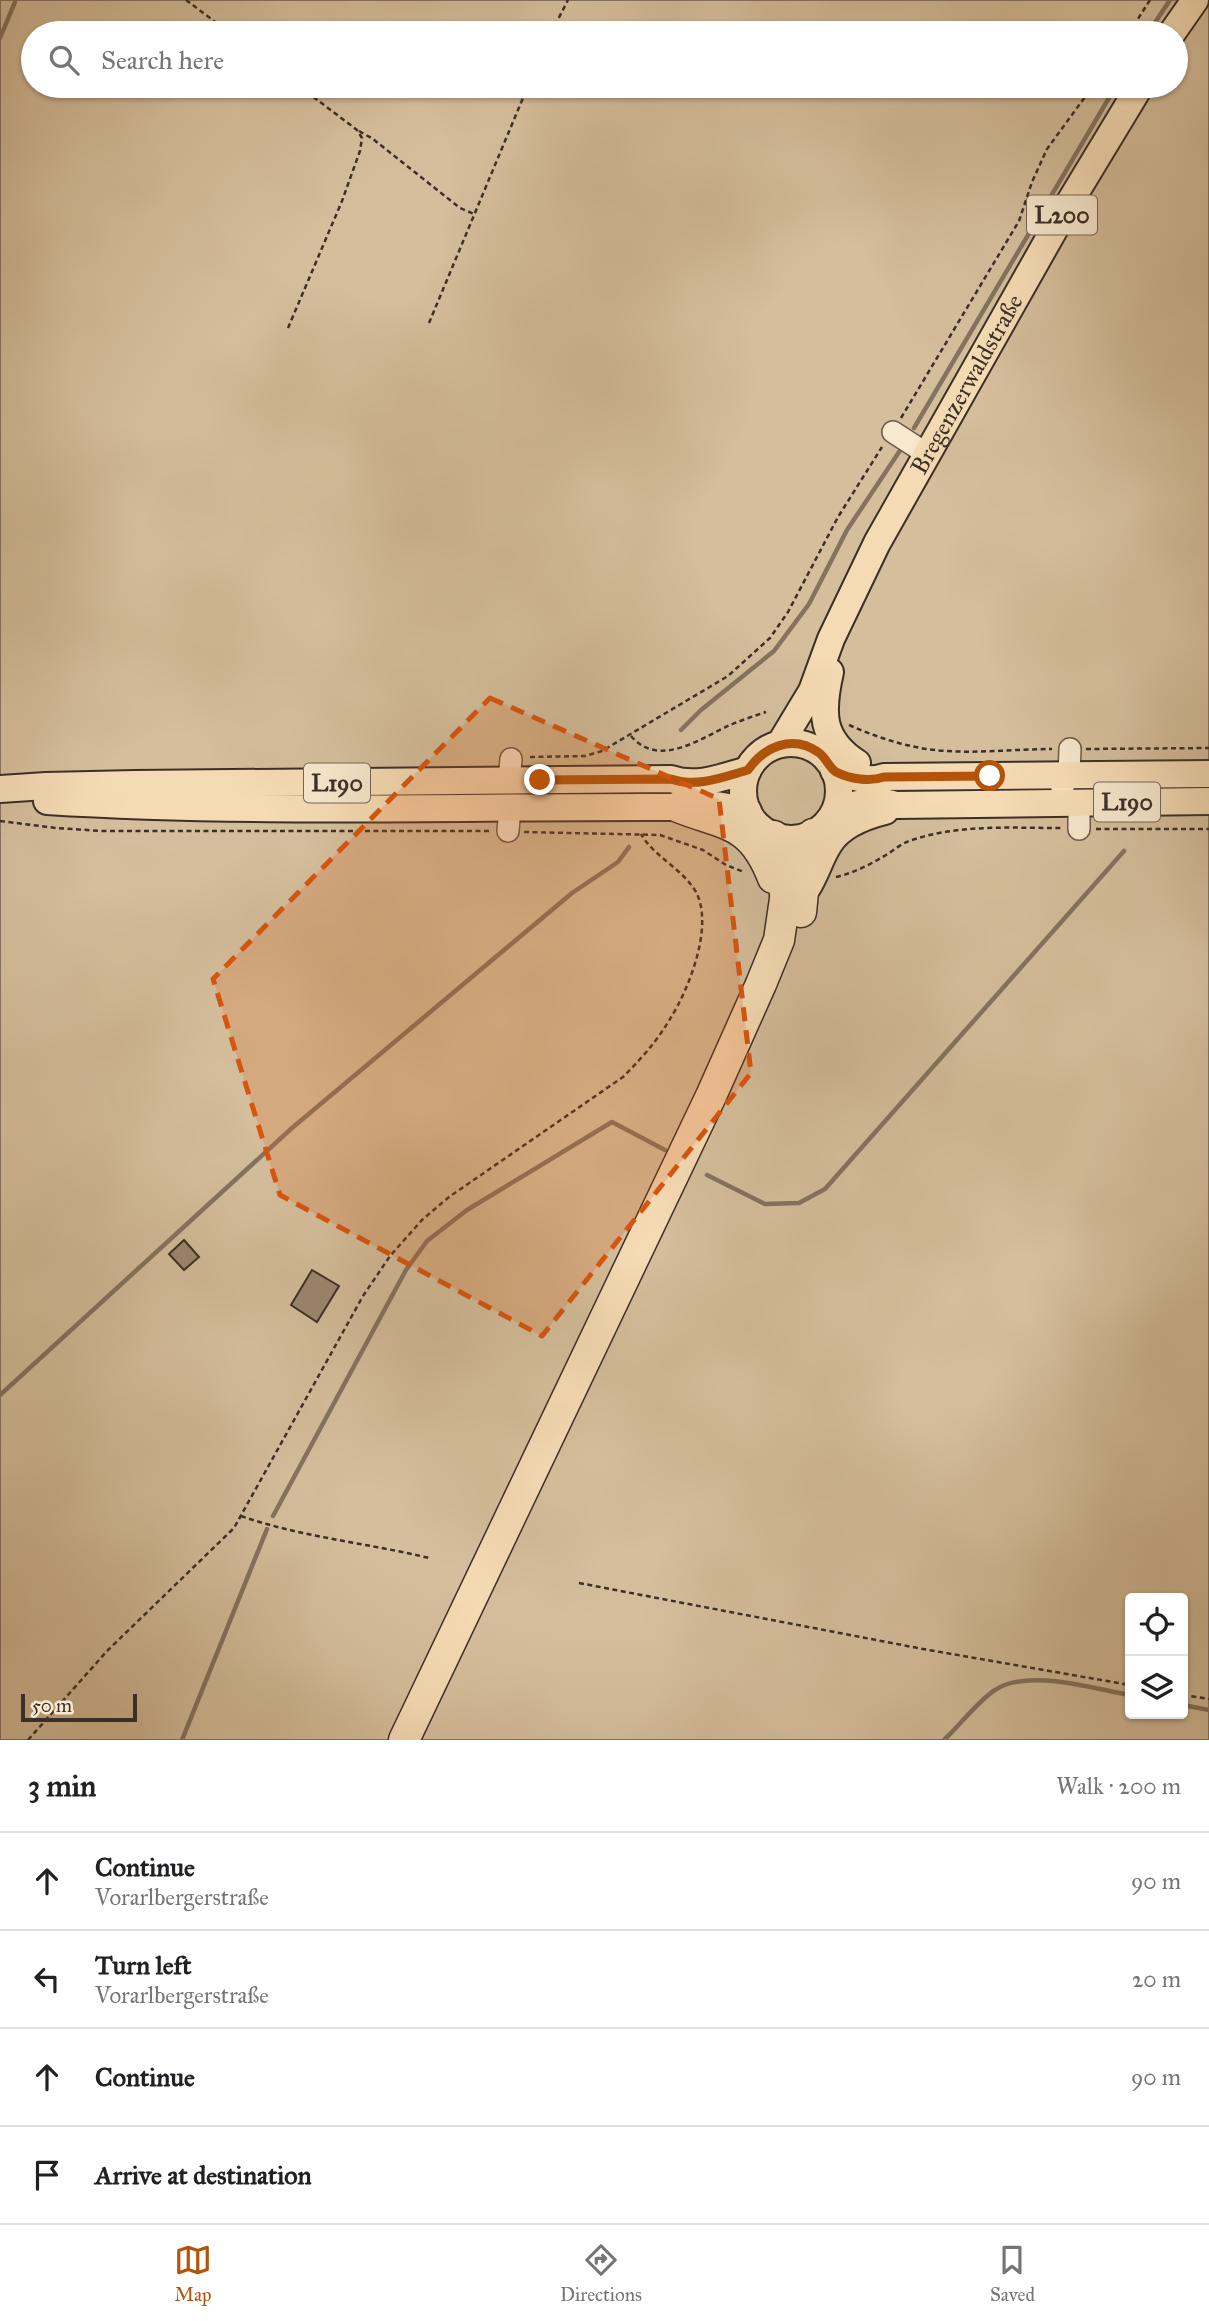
<!DOCTYPE html>
<html lang="en">
<head>
<meta charset="utf-8">
<style>
  body { margin:0; font-family:"IM FELL Great Primer",serif; background:#f2f2f2; color:#202124 }
  .controls { position:absolute; right:21px; bottom:21px; display:grid; overflow:hidden; border-radius:7px; box-shadow:0 2px 5px #0004 }
  .controls button { width:63px; height:63px; display:grid; place-items:center; padding:0; border:0; border-bottom:2px solid #e0e0e0; background:#fff; color:#202124; font:35px sans-serif }
  .scale { position:absolute; left:21px; bottom:18px; width:116px; box-sizing:border-box; padding-left:7px; border:4px solid #3b2f27; border-top:0; font-size:19px; line-height:24px; white-space:nowrap; color:#3b2f27; -webkit-text-stroke:5px #f8e8ce; paint-order:stroke }
  .stop { position:absolute; width:21px; height:21px; margin:-16px; border:5px solid #b45309; border-radius:50%; background:#fff }
  .stop.end { background:#b45309; border-color:#fff; box-shadow:0 2px 7px #0008 }
  .list { margin:0; padding:0; list-style:none }
  h2 { display:flex; justify-content:space-between; align-items:center; height:91px; margin:0; padding:0 28px; font-size:30px }
  h2 small { font-size:23px; font-weight:400; color:#757577 }
  .list li { display:grid; grid-template-columns:46px 1fr auto; gap:21px; align-items:center; box-sizing:border-box; height:98px; padding:0 28px; border-top:2px solid #e0e0e0 }
  .list b { display:block; font-size:26px; white-space:nowrap }
  .list p { margin:0; font-size:23px; white-space:nowrap; color:#757577 }
  .list em { font-size:23px; font-style:normal; color:#757577 }
  .icon { flex:none; width:38px; height:38px; fill:none; stroke:currentColor; stroke-width:2; stroke-linecap:round; stroke-linejoin:round }
  .map { position:relative; flex:none; width:1209px; height:1740px; overflow:hidden }
  .search { position:absolute; background:#fff; box-shadow:0 2px 5px #0004; left:21px; right:21px; top:21px; height:77px; display:flex; align-items:center; gap:18px; box-sizing:border-box; padding:0 24px; border-radius:38px; color:#757577; font-size:26px }
  .sheet { height:483px; background:#fff }
  nav { display:flex; justify-content:space-around; align-items:center; box-sizing:border-box; height:98px; border-top:2px solid #e0e0e0; background:#fff; font-size:19px; color:#757577 }
  nav a { display:grid; justify-items:center; gap:4px }
  nav .on { color:#b45309 }
  .map>svg:first-child { display:block }
  .green { fill:#d5be9c; stroke:#887662; stroke-width:2; fill-rule:evenodd }
  .lines { fill:none; stroke-linecap:round; stroke-linejoin:round }
  .stream { stroke:#85735f; stroke-width:4.5 }
  .building { fill:#9c8870; stroke:#3b2f27; stroke-width:2 }
  .minor-casing { stroke:#6a5a4a; stroke-width:24 }
  .major-casing { stroke:#3b2f27; stroke-width:30 }
  .highway-casing { stroke:#3b2f27; stroke-width:33 }
  .path { stroke:#3b2f27; stroke-width:2.5; stroke-dasharray:5 3.5; stroke-linecap:butt }
  .minor { stroke:#f8e8ce; stroke-width:21 }
  .major { stroke:#f5dbb4; stroke-width:26 }
  .highway { stroke:#f5dbb4; stroke-width:30 }
  .route { stroke:#b45309; stroke-width:9 }
  .marked { fill:#d7550f; fill-opacity:0.2; stroke:#d7550f; stroke-width:5; stroke-dasharray:14 9; stroke-linejoin:round }
  .labels { text-anchor:middle; stroke-width:7; stroke-linejoin:round; paint-order:stroke }
  .shield { fill:#f8e8ce; stroke:#746659; stroke-width:2 }
  .shield-label { font-size:23px; font-weight:bold; fill:#3b2f27 }
  .street-label { font-size:24px; fill:#3b2f27; stroke:#f8e8ce }
</style>
</head>
<body>
<div class="map">
<svg width="1209" height="1740" viewBox="0 0 1209 1740">
  <rect width="100%" height="100%" fill="#f5dbb4"/>
  <filter id="stains"><feTurbulence type="fractalNoise" baseFrequency=".00286" numOctaves="4"/><feColorMatrix values="0 0 0 0 .2 0 0 0 0 .09 0 0 0 0 .02 0 0 0 .5 -.17"/></filter>
  <radialGradient id="worn" r=".72"><stop offset=".6" stop-color="#630" stop-opacity="0"/><stop offset="1" stop-color="#630" stop-opacity=".3"/></radialGradient>
  <path class="green" d="M0,0H1209V1740H0ZM33,33H1176V86H33ZM1130,1598H1183V1714H1130Z"/>
  <g class="lines">
    <g class="stream">
      <polyline points="1148,33 1170,0"/>
      <polyline points="0,38 15,2"/>
      <polyline points="914,428 1116,86"/>
      <polyline points="681,730 701,710 774,651 809,604 847,530 901,449"/>
      <polyline points="707,1175 765,1204 799,1203 825,1189 1124,851"/>
      <polyline points="0,1395 292,1128 572,893 618,862 629,847"/>
      <polyline points="273,1516 406,1270 427,1241 467,1210 612,1122 665,1150"/>
      <polyline points="1183,1705 1209,1710"/>
      <polyline points="182,1740 267,1529"/>
      <path d="M944,1740C959,1726 979,1700 995,1690C1028,1668 1094,1689 1130,1695"/>
    </g>
  </g>
  <g class="building">
    <polygon points="184,1240 199,1257 184,1270 169,1254"/>
    <polygon points="312,1270 339,1286 317,1322 291,1305"/>
  </g>
  <g class="lines">
    <g class="minor-casing">
      <g id="minor">
        <polyline points="893,432 927,454"/>
        <polyline points="509,781 511,759"/>
        <polyline points="1062,788 1069,775 1070,749"/>
        <polyline points="1079,829 1079,803"/>
        <polyline points="508,831 510,807"/>
      </g>
    </g>
    <g class="major-casing">
      <g id="major">
        <polyline points="1172,33 1195,0"/>
        <path d="M830,672C821,712 820,739 857,763"/>
        <circle cx="791" cy="791" r="48"/>
        <path id="s1" d="M780,744L812,691L831,639L877,543L1068,205L1140,86"/>
        <path d="M834,771C851,776 866,783 884,777L1209,774"/>
        <path d="M0,789L46,786L135,784L671,779C697,788 723,777 748,770"/>
        <path d="M47,801C257,814 468,806 678,807C702,800 723,806 748,811"/>
        <path d="M836,809C857,804 875,798 896,805L1209,801"/>
        <path d="M807,888C816,874 820,858 829,844C840,826 865,816 885,811"/>
      </g>
    </g>
    <g class="highway-casing">
      <g id="highway">
        <path d="M678,807C726,826 751,821 773,878"/>
        <polyline points="801,912 806,862 813,834"/>
        <polyline points="404,1740 711,1096 761,984 779,940 785,899 785,875 774,836"/>
      </g>
    </g>
    <g class="path">
      <polyline points="186,0 230,33"/>
      <polyline points="551,33 568,0"/>
      <polyline points="1129,33 1150,0"/>
      <polyline points="359,131 373,139 460,208 474,214"/>
      <polyline points="429,323 528,86"/>
      <polyline points="288,328 342,201 360,151 362,138 357,130 299,86"/>
      <polyline points="901,418 1019,221 1032,182 1047,149 1093,86"/>
      <path d="M849,725C874,736 900,745 927,749C967,755 1011,749 1052,749"/>
      <path d="M631,736C659,769 701,738 730,725C742,720 754,716 766,712"/>
      <polyline points="1086,749 1209,748"/>
      <polyline points="530,757 585,756 602,751 728,676 770,638 788,612 838,517 882,447"/>
      <polyline points="0,821 56,828 102,831 490,831"/>
      <polyline points="1096,829 1209,829"/>
      <polyline points="524,832 660,835 703,850 726,865 744,872"/>
      <path d="M836,877C854,873 871,864 886,855C894,850 901,844 909,841C957,824 1011,828 1061,828"/>
      <path d="M241,1516C301,1537 367,1543 429,1558"/>
      <polyline points="579,1583 923,1649 1130,1685"/>
      <polyline points="1183,1695 1209,1699"/>
      <path d="M28,1740L107,1651L234,1528L363,1296L390,1256L422,1220L449,1197L623,1077C641,1059 657,1041 670,1019C689,989 714,926 696,892C682,868 655,858 641,834"/>
    </g>
    <use href="#minor" class="minor"/>
    <use href="#major" class="major"/>
    <use href="#highway" class="highway"/>
  </g>
  <g class="lines">
    <path class="route" d="M540,780L671,779C697,788 723,777 748,770C764,747 792,734 818,752C826,757 829,768 836,772C850,779 869,782 884,777L990,776"/>
  </g>
  <path class="marked" d="M490,698L719,799L751,1073L542,1336L280,1195L213,979Z"/>
  <g class="labels">
    <g class="shield">
      <rect x="1027" y="195.5" width="70" height="39" rx="5"/>
      <rect x="304" y="763.5" width="66" height="39" rx="5"/>
      <rect x="1094" y="782.5" width="66" height="39" rx="5"/>
    </g>
    <g class="shield-label">
      <text x="1062" y="223">L200</text>
      <text x="337" y="791">L190</text>
      <text x="1127" y="810">L190</text>
    </g>
    <g class="street-label">
      <text dy="8" stroke="none"><textPath href="#s1" startOffset="406">Bregenzerwaldstraße</textPath></text>
    </g>
  </g>
  <rect width="100%" height="100%" filter="url(#stains)"/>
  <rect width="100%" height="100%" fill="url(#worn)"/>
</svg>
<div class="controls">
<button><svg class="icon" aria-label="locate" viewBox="0 0 24 24"><circle cx="12" cy="12" r="6"/><path d="M12 2v4M12 18v4M2 12h4M18 12h4"/></svg></button>
<button><svg class="icon" aria-label="layers" viewBox="0 0 24 24"><path d="M12 4l9 5-9 5-9-5zM3 14l9 5 9-5"/></svg></button>
</div>
<div class="scale">50 m</div>
<div class="stop" style="left:990px;top:776px"></div>
<div class="stop end" style="left:540px;top:780px"></div>
<div class="search"><svg class="icon" aria-label="search" viewBox="0 0 24 24"><circle cx="10" cy="10" r="6"/><path d="M15 15l6 6"/></svg>Search here</div>
</div>
<section class="sheet">
<h2>3 min<small>Walk · 200 m</small></h2>
<ul class="list">
<li><svg class="icon" aria-label="ahead" viewBox="0 0 24 24"><path d="M12 20V5M6 11l6-6 6 6"/></svg><div><b>Continue</b><p>Vorarlbergerstraße</p></div><em>90 m</em></li>
<li><svg class="icon" aria-label="left" viewBox="0 0 24 24"><path d="M17 20v-9H6M10 6l-5 5 5 5"/></svg><div><b>Turn left</b><p>Vorarlbergerstraße</p></div><em>20 m</em></li>
<li><svg class="icon" aria-label="ahead" viewBox="0 0 24 24"><path d="M12 20V5M6 11l6-6 6 6"/></svg><div><b>Continue</b></div><em>90 m</em></li>
<li><svg class="icon" aria-label="arrive" viewBox="0 0 24 24"><path d="M6 21V4h12l-3 4 3 4H6"/></svg><div><b>Arrive at destination</b></div></li>
</ul>
</section>
<nav>
<a class="on"><svg class="icon" aria-label="map" viewBox="0 0 24 24"><path d="M3 6l6-2 6 2 6-2v14l-6 2-6-2-6 2zM9 4v14M15 6v14"/></svg>Map</a>
<a><svg class="icon" aria-label="directions" viewBox="0 0 24 24"><path d="M12 3l9 9-9 9-9-9zM9 14v-3h6M13 9l2 2-2 2"/></svg>Directions</a>
<a><svg class="icon" aria-label="saved" viewBox="0 0 24 24"><path d="M7 4h10v16l-5-4-5 4z"/></svg>Saved</a>
</nav>
</body>
</html>
